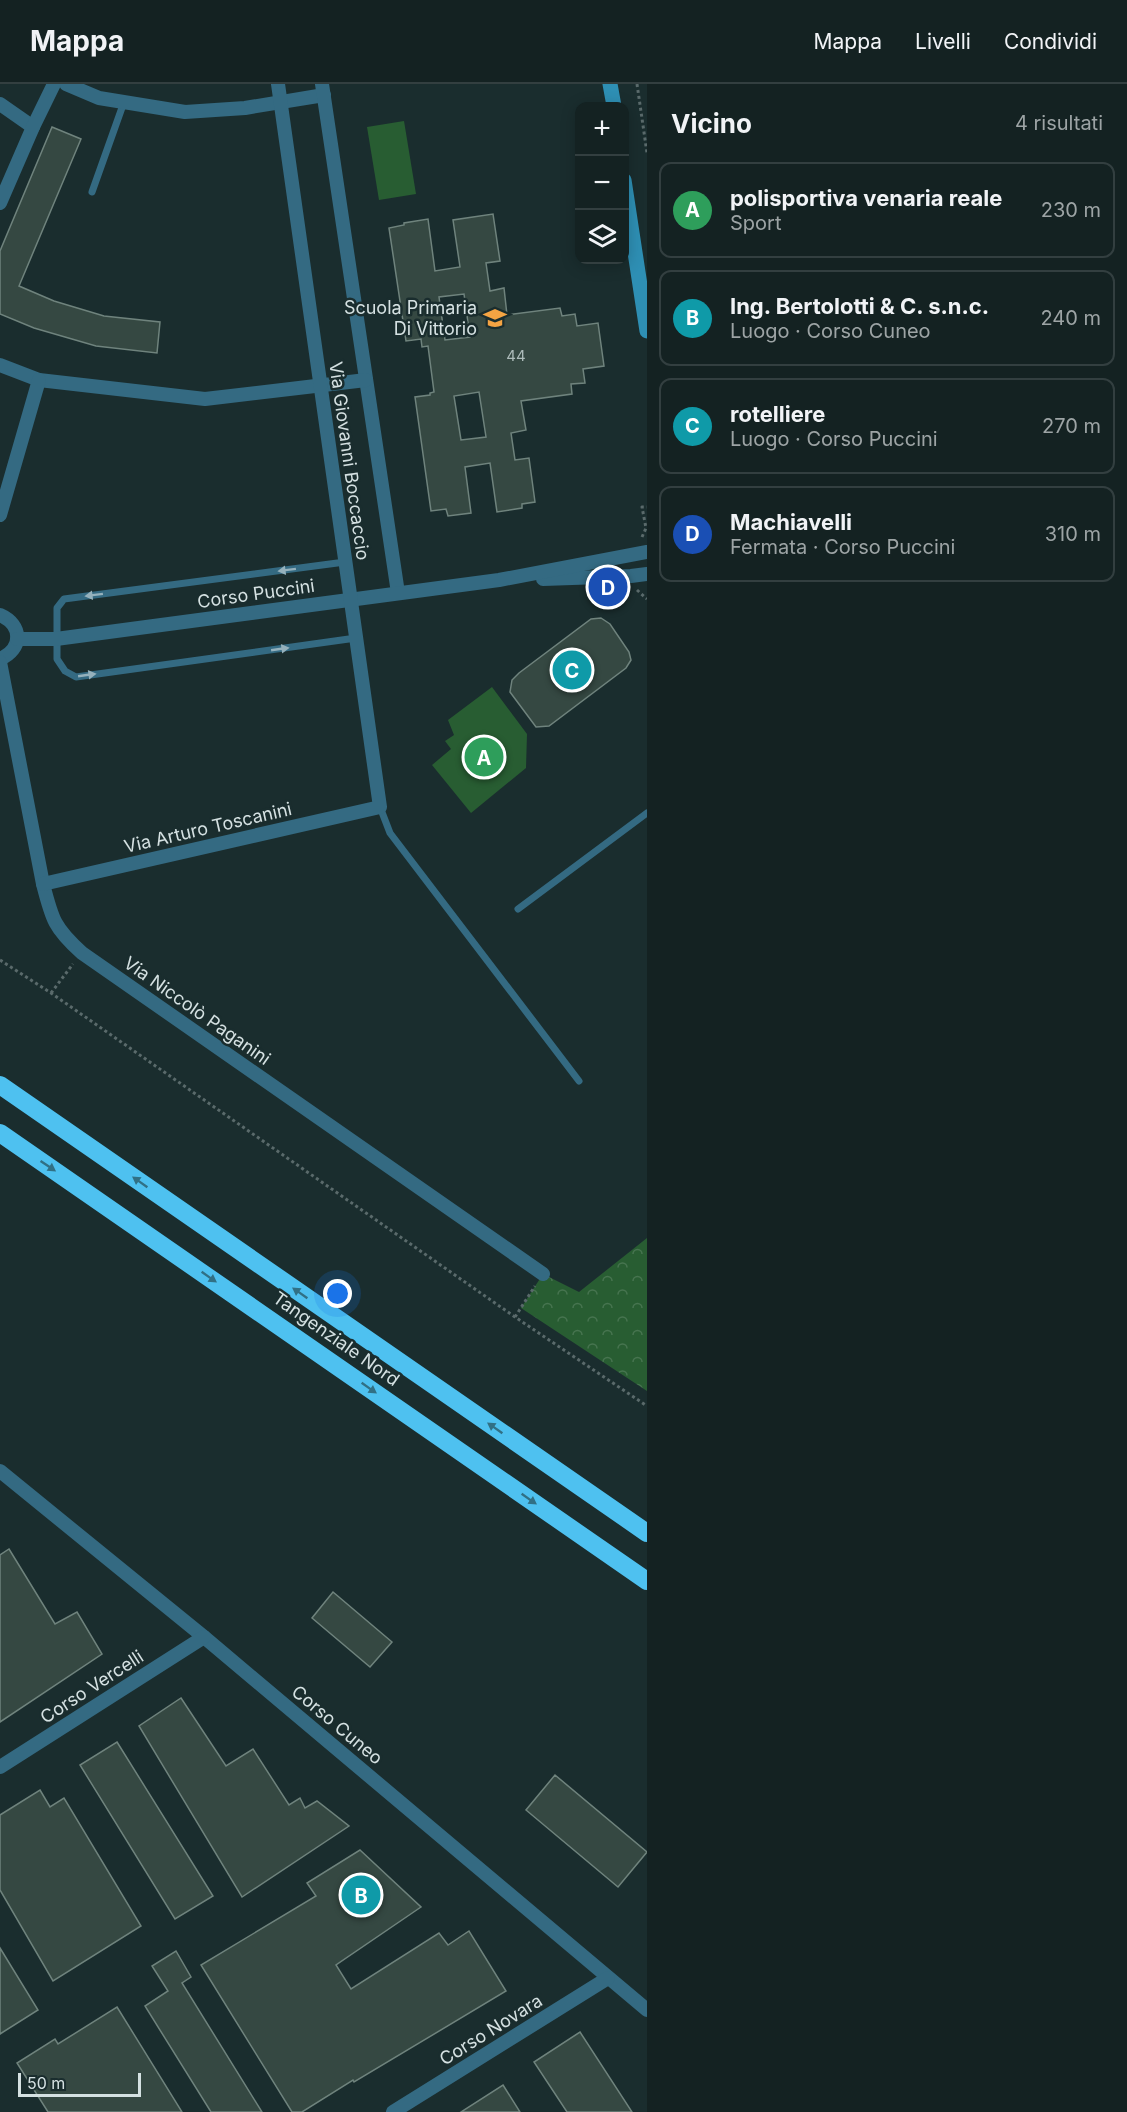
<!DOCTYPE html>
<html lang="it">
<head>
<meta charset="utf-8">
<style>
  body { margin:0; font-family:Inter,sans-serif; background:#1d2a2a; color:#f1f3f6 }
  .controls { position:absolute; right:18px; top:18px; display:grid; overflow:hidden; border-radius:12px; box-shadow:0 3px 15px #0003 }
  .controls button { width:54px; height:54px; display:grid; place-items:center; padding:0; border:0; border-bottom:2px solid #333f40; background:#142222; color:#f1f3f6; font:30px sans-serif }
  .scale { position:absolute; left:18px; bottom:15px; width:123px; box-sizing:border-box; padding-left:6px; border:3px solid #d5e1e2; border-top:0; font-size:16px; line-height:21px; white-space:nowrap; color:#d5e1e2; -webkit-text-stroke:4px #1a2d2e; paint-order:stroke }
  .you { position:absolute; left:338px; top:1210px; width:21px; height:21px; margin:-15px; border:4px solid #fff; border-radius:50%; background:#1a73e8; box-shadow:0 0 0 9px #1a73e833 }
  .badge { display:grid; place-items:center; width:39px; height:39px; border-radius:50%; background:#2563eb; color:#fff; font-size:20px; font-weight:700 }
  .pin { position:absolute; translate:-50% -50%; border:3px solid #fff; box-shadow:0 2px 6px #0006 }
  .list { margin:0; padding:0; list-style:none }
  h2 { display:flex; justify-content:space-between; align-items:center; height:78px; margin:0; padding:0 24px; font-size:26px }
  h2 small { font-size:20px; font-weight:400; color:#9da4a5 }
  .list li { display:grid; grid-template-columns:39px 1fr auto; gap:18px; align-items:center; box-sizing:border-box; height:96px; margin:0 12px 12px; padding:0 12px; border:2px solid #333f40; border-radius:12px }
  .list b { display:block; font-size:22px; white-space:nowrap }
  .list p { margin:0; font-size:20px; white-space:nowrap; color:#9da4a5 }
  .list em { font-size:20px; font-style:normal; color:#9da4a5 }
  .icon { flex:none; width:33px; height:33px; fill:none; stroke:currentColor; stroke-width:2; stroke-linecap:round; stroke-linejoin:round }
  .map { position:relative; flex:none; width:647px; height:2028px; overflow:hidden }
  header { display:flex; align-items:center; gap:36px; box-sizing:border-box; height:84px; padding:0 30px; background:#142222; border-bottom:2px solid #333f40 }
  header strong { font-size:28px }
  nav { display:flex; gap:33px; margin-inline-start:auto; font-size:21px }
  main { display:flex }
  aside { flex:1; background:#142222 }
  .map>svg:first-child { display:block }
  .park { fill:url(#park-crowns) }
  .pitch { fill:#285d32 }
  .building { fill:#354842; stroke:#6f837d; stroke-width:1.5; fill-rule:evenodd }
  .lines { fill:none; stroke-linecap:round; stroke-linejoin:round }
  .path { stroke:#5a6a6b; stroke-width:3; stroke-dasharray:3 3; stroke-linecap:butt }
  .lane { stroke:#346a82; stroke-width:7 }
  .street { stroke:#346a82; stroke-width:14 }
  .secondary { stroke:#2e8fb4; stroke-width:15 }
  .highway { stroke:#4ec1f0; stroke-width:18 }
  .oneway { fill:#95b1bc }
  .oneway2 { fill:#317085 }
  .labels { text-anchor:middle; stroke-width:5; stroke-linejoin:round; paint-order:stroke }
  .number-label { font-size:15px; fill:#adbbba }
  .poi-label { font-size:18px; fill:#d5e1e2; stroke:#1a2d2e; text-anchor:end }
  .street-label { font-size:18px; fill:#d5e1e2; stroke:#1a2d2e }
</style>
</head>
<body>
<header>
<strong>Mappa</strong>
<nav><a>Mappa</a><a>Livelli</a><a>Condividi</a></nav>
</header>
<main>
<div class="map">
<svg width="647" height="2028" viewBox="0 0 647 2028">
  <defs>
    <pattern id="park-crowns" width="20" height="18" patternUnits="userSpaceOnUse" patternTransform="scale(1.5)"><rect width="20" height="18" fill="#285d32"/><path d="M2 6a3 3 0 1 1 6 0M12 15a3 3 0 1 1 6 0" fill="none" stroke="#46744f"/></pattern>
  </defs>
  <rect width="100%" height="100%" fill="#1a2d2e"/>
  <polygon class="park" points="647,1154 647,1307 521,1224 543,1190 579,1208"/>
  <g class="pitch">
    <polygon points="404,37 416,110 379,116 367,43"/>
    <polygon points="492,603 527,650 526,684 471,729 432,681 451,665 445,657 454,651 448,636"/>
  </g>
  <g class="building">
    <polygon points="52,43 81,55 19,202 54,217 104,232 160,238 157,269 96,262 34,244 0,230 0,167"/>
    <path d="M493,130L500,177L486,179L490,207L504,204L507,231L560,224L562,232L575,230L577,242L598,239L604,282L583,285L585,299L571,300L572,310L521,317L526,346L511,349L515,376L529,374L535,418L522,420V424L497,428L490,379L465,383L471,429L448,432L446,425L431,427L415,313L430,311V309L434,308L428,262L422,263L421,255L406,257L389,144L404,141V139L428,135L435,187L460,183L453,136ZM464,210L470,253L445,256L439,213ZM479,308L486,353L461,356L454,312Z"/>
    <polygon points="601,534 610,540 629,568 631,576 626,584 549,642 536,643 510,608 512,596 519,589 591,535"/>
    <polygon points="9,1465 55,1540 77,1528 102,1570 0,1638 0,1471"/>
    <polygon points="333,1508 392,1558 370,1583 312,1534"/>
    <polygon points="181,1614 226,1682 253,1665 289,1721 300,1714 305,1724 317,1717 349,1742 242,1813 139,1642"/>
    <polygon points="117,1658 213,1812 175,1835 80,1681"/>
    <polygon points="555,1691 647,1768 618,1803 526,1726"/>
    <polygon points="40,1706 50,1723 64,1714 141,1842 53,1897 0,1806 0,1731"/>
    <polygon points="360,1766 421,1823 336,1881 351,1905 439,1849 448,1861 469,1847 506,1907 354,1998 353,1996 302,2028 292,2028 201,1881 316,1812 307,1799"/>
    <polygon points="0,1864 38,1926 0,1950"/>
    <polygon points="176,1867 191,1893 182,1899 262,2028 211,2028 145,1922 168,1907 152,1882"/>
    <polygon points="117,1923 182,2028 48,2028 17,1979 55,1955 58,1960"/>
    <polygon points="580,1948 632,2028 567,2028 534,1978"/>
    <polygon points="503,2001 520,2028 461,2028"/>
  </g>
  <g class="lines">
    <g class="path">
      <polyline points="637,0 647,69"/>
      <polyline points="642,453 646,444 642,423 647,423"/>
      <polyline points="637,506 647,515"/>
      <polyline points="0,876 51,909 515,1233 647,1322"/>
      <polyline points="51,909 73,880"/>
      <polyline points="515,1233 535,1202"/>
    </g>
    <g class="lane">
      <polyline points="92,108 124,18"/>
      <polyline points="345,478 64,515 57,524 57,575 65,587 76,593 356,554"/>
      <polyline points="380,723 390,749 579,997"/>
      <polyline points="518,825 647,729"/>
    </g>
    <g class="street">
      <polyline points="66,0 99,14 185,28 245,24 324,11"/>
      <polyline points="322,0 398,509"/>
      <polyline points="0,20 33,43"/>
      <polyline points="0,119 33,43 54,0"/>
      <polyline points="0,281 39,296 205,315 366,296"/>
      <polyline points="0,431 39,296"/>
      <polyline points="543,495 631,492 647,490"/>
      <path d="M0,531C23,541 23,565 0,575"/>
      <polyline points="17,555 56,555 499,496 647,468"/>
      <path d="M0,578L43,800C52,835 54,844 82,869L543,1190"/>
      <polyline points="43,800 380,723 278,0"/>
      <polyline points="0,1387 204,1553 647,1926"/>
      <polyline points="0,1683 204,1553"/>
      <polyline points="393,2028 608,1894"/>
    </g>
    <g class="secondary">
      <polyline points="610,0 614,22"/>
      <polyline points="624,96 647,247"/>
    </g>
    <g class="highway">
      <polyline points="0,1001 647,1449"/>
      <polyline points="0,1049 647,1497"/>
    </g>
  </g>
  <defs><path id="oneway-solid" d="M-6-.8H1V-3.2L6.5 0L1 3.2V.8H-6Z" transform="scale(1.5)"/></defs>
  <g class="oneway">
    <use href="#oneway-solid" transform="translate(287 486) rotate(173)"/>
    <use href="#oneway-solid" transform="translate(94 511) rotate(173)"/>
    <use href="#oneway-solid" transform="translate(280 565) rotate(-8)"/>
    <use href="#oneway-solid" transform="translate(87 591) rotate(-8)"/>
  </g>
  <g class="oneway2">
    <use href="#oneway-solid" transform="translate(48 1082) rotate(34)"/>
    <use href="#oneway-solid" transform="translate(140 1098) rotate(-145)"/>
    <use href="#oneway-solid" transform="translate(209 1193) rotate(35)"/>
    <use href="#oneway-solid" transform="translate(300 1209) rotate(-145)"/>
    <use href="#oneway-solid" transform="translate(369 1304) rotate(35)"/>
    <use href="#oneway-solid" transform="translate(495 1344) rotate(-145)"/>
    <use href="#oneway-solid" transform="translate(529 1415) rotate(35)"/>
  </g>
  <defs>
    <g id="school-bare" transform="scale(1.8)"><path d="M0-5L7-2L0 1L-7-2ZM-4 1L0 2.5L4 1V4Q0 6-4 4Z" fill="#f4a443" stroke="#1a2d2e" stroke-width="2.5" paint-order="stroke"/></g>
  </defs>
  <g fill-rule="evenodd">
    <use href="#school-bare" x="495" y="234"/>
  </g>
  <g class="labels">
    <g class="number-label">
      <text x="516" y="277">44</text>
    </g>
    <g class="poi-label">
      <text x="477" y="230">Scuola Primaria<tspan x="477" dy="21">Di Vittorio</tspan></text>
    </g>
    <g class="street-label">
      <text transform="translate(349 377) rotate(82)" y="6">Via Giovanni Boccaccio</text>
      <text transform="translate(256 510) rotate(-8)" y="6">Corso Puccini</text>
      <text transform="translate(208 744) rotate(-13)" y="6">Via Arturo Toscanini</text>
      <text transform="translate(197 927) rotate(35)" y="6">Via Niccolò Paganini</text>
      <text transform="translate(336 1255) rotate(35)" y="6">Tangenziale Nord</text>
      <text transform="translate(92 1603) rotate(-33)" y="6">Corso Vercelli</text>
      <text transform="translate(337 1641) rotate(40)" y="6">Corso Cuneo</text>
      <text transform="translate(491 1946) rotate(-32)" y="6">Corso Novara</text>
    </g>
  </g>
</svg>
<div class="controls">
<button>+</button>
<button>−</button>
<button><svg class="icon" aria-label="layers" viewBox="0 0 24 24"><path d="M12 4l9 5-9 5-9-5zM3 14l9 5 9-5"/></svg></button>
</div>
<div class="scale">50 m</div>
<div class="you"></div>
<div class="pin badge" style="left:484px;top:673px;background:#2e9e5b">A</div>
<div class="pin badge" style="left:361px;top:1811px;background:#0f9aa8">B</div>
<div class="pin badge" style="left:572px;top:586px;background:#0f9aa8">C</div>
<div class="pin badge" style="left:608px;top:503px;background:#1a4fb4">D</div>
</div>
<aside>
<h2>Vicino<small>4 risultati</small></h2>
<ul class="list">
<li><span class="badge" style="background:#2e9e5b">A</span><div><b>polisportiva venaria reale</b><p>Sport</p></div><em>230 m</em></li>
<li><span class="badge" style="background:#0f9aa8">B</span><div><b>Ing. Bertolotti &amp; C. s.n.c.</b><p>Luogo · Corso Cuneo</p></div><em>240 m</em></li>
<li><span class="badge" style="background:#0f9aa8">C</span><div><b>rotelliere</b><p>Luogo · Corso Puccini</p></div><em>270 m</em></li>
<li><span class="badge" style="background:#1a4fb4">D</span><div><b>Machiavelli</b><p>Fermata · Corso Puccini</p></div><em>310 m</em></li>
</ul>
</aside>
</main>
</body>
</html>
